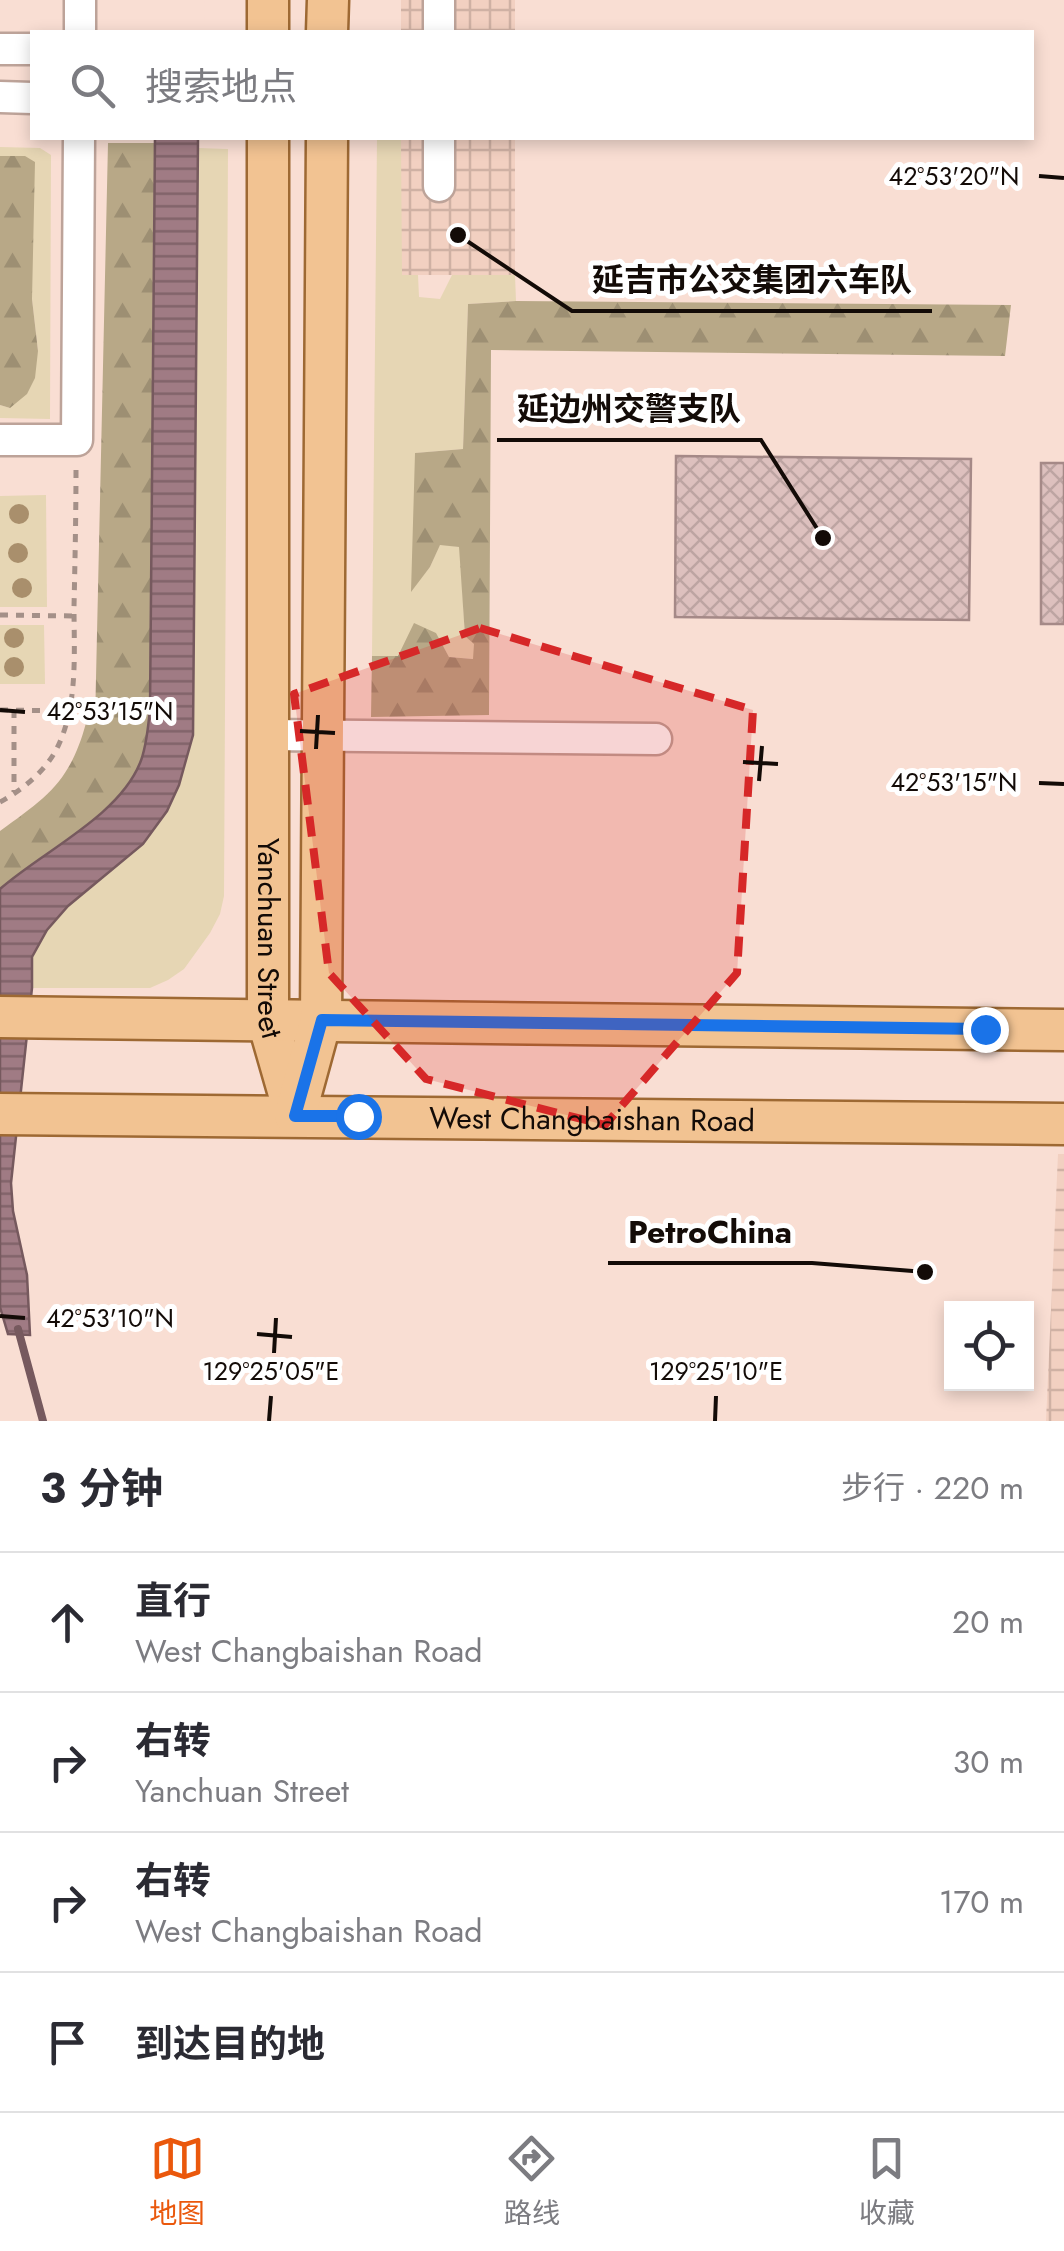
<!DOCTYPE html>
<html lang="zh">
<head>
<meta charset="utf-8">
<style>
  body { margin:0; font-family:Jost,"Noto Sans SC",sans-serif; background:#f7f7f7; color:#2b2b33 }
  .controls { position:absolute; right:30px; bottom:30px; display:grid; overflow:hidden; border-radius:0px; box-shadow:0 5px 15px #0003 }
  .controls button { width:90px; height:90px; display:grid; place-items:center; padding:0; border:0; border-bottom:2px solid #e1e1e2; background:#fff; color:#2b2b33; font:50px sans-serif }
  .stop { position:absolute; width:30px; height:30px; margin:-22px; border:8px solid #1a73e8; border-radius:50%; background:#fff }
  .stop.end { background:#1a73e8; border-color:#fff; box-shadow:0 2px 10px #0008 }
  .list { margin:0; padding:0; list-style:none }
  h2 { display:flex; justify-content:space-between; align-items:center; height:130px; margin:0; padding:0 40px; font-size:42px }
  h2 small { font-size:32px; font-weight:400; color:#7c7c81 }
  .list li { display:grid; grid-template-columns:65px 1fr auto; gap:30px; align-items:center; box-sizing:border-box; height:140px; padding:0 40px; border-top:2px solid #e1e1e2 }
  .list b { display:block; font-size:38px; white-space:nowrap }
  .list p { margin:0; font-size:32px; white-space:nowrap; color:#7c7c81 }
  .list em { font-size:32px; font-style:normal; color:#7c7c81 }
  .icon { flex:none; width:55px; height:55px; fill:none; stroke:currentColor; stroke-width:2; stroke-linecap:round; stroke-linejoin:round }
  .map { position:relative; flex:none; width:1064px; height:1421px; overflow:hidden }
  .search { position:absolute; background:#fff; box-shadow:0 5px 15px #0003; left:30px; right:30px; top:30px; height:110px; display:flex; align-items:center; gap:25px; box-sizing:border-box; padding:0 35px; border-radius:0px; color:#7c7c81; font-size:38px }
  .sheet { height:690px; background:#fff }
  nav { display:flex; justify-content:space-around; align-items:center; box-sizing:border-box; height:140px; border-top:2px solid #e1e1e2; background:#fff; font-size:28px; color:#7c7c81 }
  nav a { display:grid; justify-items:center; gap:5px }
  nav .on { color:#ea580c }
  .map>svg:first-child { display:block }
  .industrial { fill:url(#industrial-grid) }
  .grass { fill:#e6d6b4 }
  .forest { fill:url(#forest-firs) }
  .water { fill:url(#water-rules); stroke:#76595e; stroke-width:2.5 }
  .pier { fill:#f9ded3 }
  .lines { fill:none; stroke-linecap:round; stroke-linejoin:round }
  .stream { stroke:#76595e; stroke-width:8 }
  .building { fill:url(#building-cross-hatch); stroke:#a58987; stroke-width:2.5 }
  .minor-casing { stroke:#bda399; stroke-width:35 }
  .major-casing { stroke:#9e6933; stroke-width:45 }
  .path { stroke:#a49088; stroke-width:5; stroke-dasharray:8 8; stroke-linecap:butt }
  .minor { stroke:#fff; stroke-width:30 }
  .major { stroke:#f2c392; stroke-width:40 }
  .tree { fill:#a98f6c }
  .route { stroke:#1a73e8; stroke-width:12 }
  .marked { fill:#d62828; fill-opacity:0.2; stroke:#d62828; stroke-width:8; stroke-dasharray:20 12; stroke-linejoin:round }
  .ticks { fill:none; stroke:#130b07; stroke-width:4 }
  .labels { text-anchor:middle; stroke-width:10; stroke-linejoin:round; paint-order:stroke }
  .street-label { font-size:30px; fill:#130b07; stroke:#fff }
  .ticks-label { font-size:25px; text-anchor:middle; fill:#130b07; stroke:#fff; stroke-width:10; stroke-linejoin:round; paint-order:stroke }
  .leader { fill:none; stroke:#130b07; stroke-width:4 }
  .callout-dot { fill:#130b07; stroke:#fff; stroke-width:4 }
  .callout-label { font-size:32px; text-anchor:middle; font-weight:bold; fill:#130b07; stroke:#fff; stroke-width:10; stroke-linejoin:round; paint-order:stroke }
</style>
</head>
<body>
<div class="map">
<svg width="1064" height="1421" viewBox="0 0 1064 1421">
  <defs>
    <pattern id="industrial-grid" width="8" height="8" patternUnits="userSpaceOnUse" patternTransform="scale(2.5)"><rect width="8" height="8" fill="#f2d0c1"/><path d="M0 4h8M4 0v8" fill="none" stroke="#cfb1a4"/></pattern>
    <pattern id="forest-firs" width="22" height="20" patternUnits="userSpaceOnUse" patternTransform="scale(2.5)"><rect width="22" height="20" fill="#b8a887"/><path d="M5 1l3.5 6h-7zM16 11l3.5 6h-7z" fill="#9d8f73"/></pattern>
    <pattern id="water-rules" width="6" height="5" patternUnits="userSpaceOnUse" patternTransform="scale(2.5)"><rect width="6" height="5" fill="#a07b84"/><path d="M0 2.5h6" fill="none" stroke="#81636a"/></pattern>
    <pattern id="building-cross-hatch" width="8" height="8" patternUnits="userSpaceOnUse" patternTransform="scale(2.5)"><rect width="8" height="8" fill="#ddc0be"/><path d="M0 0l8 8M0 8l8-8" fill="none" stroke="#bda4a2"/></pattern>
  </defs>
  <rect width="100%" height="100%" fill="#f9ded3"/>
  <g class="industrial">
    <rect x="401" y="0" width="114" height="32"/>
    <rect x="401" y="138" width="114" height="137"/>
    <polygon points="1058,1154 1064,1154 1064,1421 1046,1421"/>
  </g>
  <g class="grass">
    <polygon points="377,138 399,138 401,140 402,275 418,275 419,297 440,299 452,275 515,275 516,301 468,304 463,449 416,453 412,589 430,567 440,544 460,547 465,636 474,643 474,659 449,657 436,634 398,657 372,656"/>
    <polygon points="0,147 40,148 51,155 50,419 0,418 0,405 10,408 38,351 32,299 25,156 0,156"/>
    <polygon points="198,148 228,149 224,896 220,914 210,933 184,969 168,980 150,988 32,988 32,957 47,930 68,906 143,844 179,785 192,735"/>
    <polygon points="46,495 47,607 0,607 0,496"/>
    <polygon points="0,625 44,625 45,684 0,684"/>
  </g>
  <g class="forest">
    <path d="M108,143H155L150,709C148,726 147,746 140,763C119,817 43,851 0,889V831C47,797 70,782 86,723H95Z"/>
    <polygon points="0,156 25,156 35,162 32,299 38,351 35,378 27,394 10,408 0,405"/>
    <polygon points="516,301 1010,305 1011,305 1005,356 491,350 489,715 371,717 372,656 398,656 414,623 436,633 449,657 473,659 474,644 465,636 459,547 440,545 430,567 411,592 415,453 463,449 468,304"/>
  </g>
  <path class="water" d="M155,138H198L193,735L179,785L167,811L143,844L68,906L47,930L32,957V988L11,1183L13,1211L27,1275L30,1335L8,1334L0,1307V889C43,851 118,817 140,763C147,746 148,726 150,709Z"/>
  <polygon class="pier" points="151,1 205,1 204,32 151,32"/>
  <g class="lines">
    <polyline class="stream" points="18,1329 43,1421"/>
  </g>
  <g class="building">
    <polygon points="676,456 971,459 969,620 675,617"/>
    <rect x="1041" y="463" width="23" height="161"/>
  </g>
  <g class="lines">
    <g class="minor-casing">
      <g id="minor">
        <polyline points="80,32 80,0"/>
        <polyline points="439,32 439,0"/>
        <polyline points="0,49 32,49"/>
        <polyline points="0,97 32,98"/>
        <polyline points="439,186 439,138"/>
        <polyline points="0,440 77,440 79,138"/>
        <polyline points="268,735 656,739"/>
      </g>
    </g>
    <g class="major-casing">
      <g id="major">
        <polyline points="268,32 268,0"/>
        <polyline points="327,32 328,0"/>
        <path id="s1" d="M268,138V1021L295,1115"/>
        <polyline points="0,1017 1064,1030"/>
        <path id="s2" d="M0,1114L1064,1124"/>
        <polyline points="295,1115 321,1020 327,138"/>
      </g>
    </g>
    <g class="path">
      <polyline points="0,615 74,616"/>
      <polyline points="0,710 67,711"/>
      <polyline points="14,710 14,792"/>
      <path d="M0,802C24,789 48,769 59,744C78,702 74,651 74,607C75,561 76,514 76,468"/>
    </g>
    <use href="#minor" class="minor"/>
    <use href="#major" class="major"/>
  </g>
  <g class="tree">
    <circle cx="19" cy="514" r="10"/>
    <circle cx="18" cy="553" r="10"/>
    <circle cx="22" cy="588" r="10"/>
    <circle cx="14" cy="638" r="10"/>
    <circle cx="14" cy="667" r="10"/>
  </g>
  <g class="lines">
    <polyline class="route" points="358,1116 295,1116 322,1020 985,1029"/>
  </g>
  <path class="marked" d="M480,628L753,710L737,973L605,1125L426,1079L329,973L294,694Z"/>
  <path class="ticks" d="M1039,176L1064,178M0,710L25,712M300,731L335,733M316,749L318,715M743,762L778,764M759,781L762,746M1039,783L1064,784M0,1316L25,1318M257,1334L292,1337M274,1353L276,1318M269,1421L271,1396M715,1421L716,1396"/>
  <g class="labels">
    <g class="street-label">
      <text dy="10" stroke="none"><textPath href="#s1" startOffset="800">Yanchuan Street</textPath></text>
      <text dy="10" stroke="none"><textPath href="#s2" startOffset="592">West Changbaishan Road</textPath></text>
    </g>
  </g>
  <g class="ticks-label">
    <text x="954" y="185">42°53'20"N</text>
    <text x="110" y="720">42°53'15"N</text>
    <text x="954" y="791">42°53'15"N</text>
    <text x="110" y="1327">42°53'10"N</text>
    <text x="271" y="1380">129°25'05"E</text>
    <text x="716" y="1380">129°25'10"E</text>
  </g>
  <path class="leader" d="M458 235L572 311H932M823 538L761 440H497M925 1272L812 1263H608"/>
  <g class="callout-dot">
    <circle cx="458" cy="235" r="10"/>
    <circle cx="823" cy="538" r="10"/>
    <circle cx="925" cy="1272" r="10"/>
  </g>
  <g class="callout-label">
    <text x="752" y="291">延吉市公交集团六车队</text>
    <text x="629" y="420">延边州交警支队</text>
    <text x="710" y="1243">PetroChina</text>
  </g>
</svg>
<div class="controls">
<button><svg class="icon" aria-label="locate" viewBox="0 0 24 24"><circle cx="12" cy="12" r="6"/><path d="M12 2v4M12 18v4M2 12h4M18 12h4"/></svg></button>
</div>
<div class="stop" style="left:358px;top:1116px"></div>
<div class="stop end" style="left:985px;top:1029px"></div>
<div class="search"><svg class="icon" aria-label="search" viewBox="0 0 24 24"><circle cx="10" cy="10" r="6"/><path d="M15 15l6 6"/></svg>搜索地点</div>
</div>
<section class="sheet">
<h2>3 分钟<small>步行 · 220 m</small></h2>
<ul class="list">
<li><svg class="icon" aria-label="ahead" viewBox="0 0 24 24"><path d="M12 20V5M6 11l6-6 6 6"/></svg><div><b>直行</b><p>West Changbaishan Road</p></div><em>20 m</em></li>
<li><svg class="icon" aria-label="right" viewBox="0 0 24 24"><path d="M7 20v-9h11M14 6l5 5-5 5"/></svg><div><b>右转</b><p>Yanchuan Street</p></div><em>30 m</em></li>
<li><svg class="icon" aria-label="right" viewBox="0 0 24 24"><path d="M7 20v-9h11M14 6l5 5-5 5"/></svg><div><b>右转</b><p>West Changbaishan Road</p></div><em>170 m</em></li>
<li><svg class="icon" aria-label="arrive" viewBox="0 0 24 24"><path d="M6 21V4h12l-3 4 3 4H6"/></svg><div><b>到达目的地</b></div></li>
</ul>
</section>
<nav>
<a class="on"><svg class="icon" aria-label="map" viewBox="0 0 24 24"><path d="M3 6l6-2 6 2 6-2v14l-6 2-6-2-6 2zM9 4v14M15 6v14"/></svg>地图</a>
<a><svg class="icon" aria-label="directions" viewBox="0 0 24 24"><path d="M12 3l9 9-9 9-9-9zM9 14v-3h6M13 9l2 2-2 2"/></svg>路线</a>
<a><svg class="icon" aria-label="saved" viewBox="0 0 24 24"><path d="M7 4h10v16l-5-4-5 4z"/></svg>收藏</a>
</nav>
</body>
</html>
